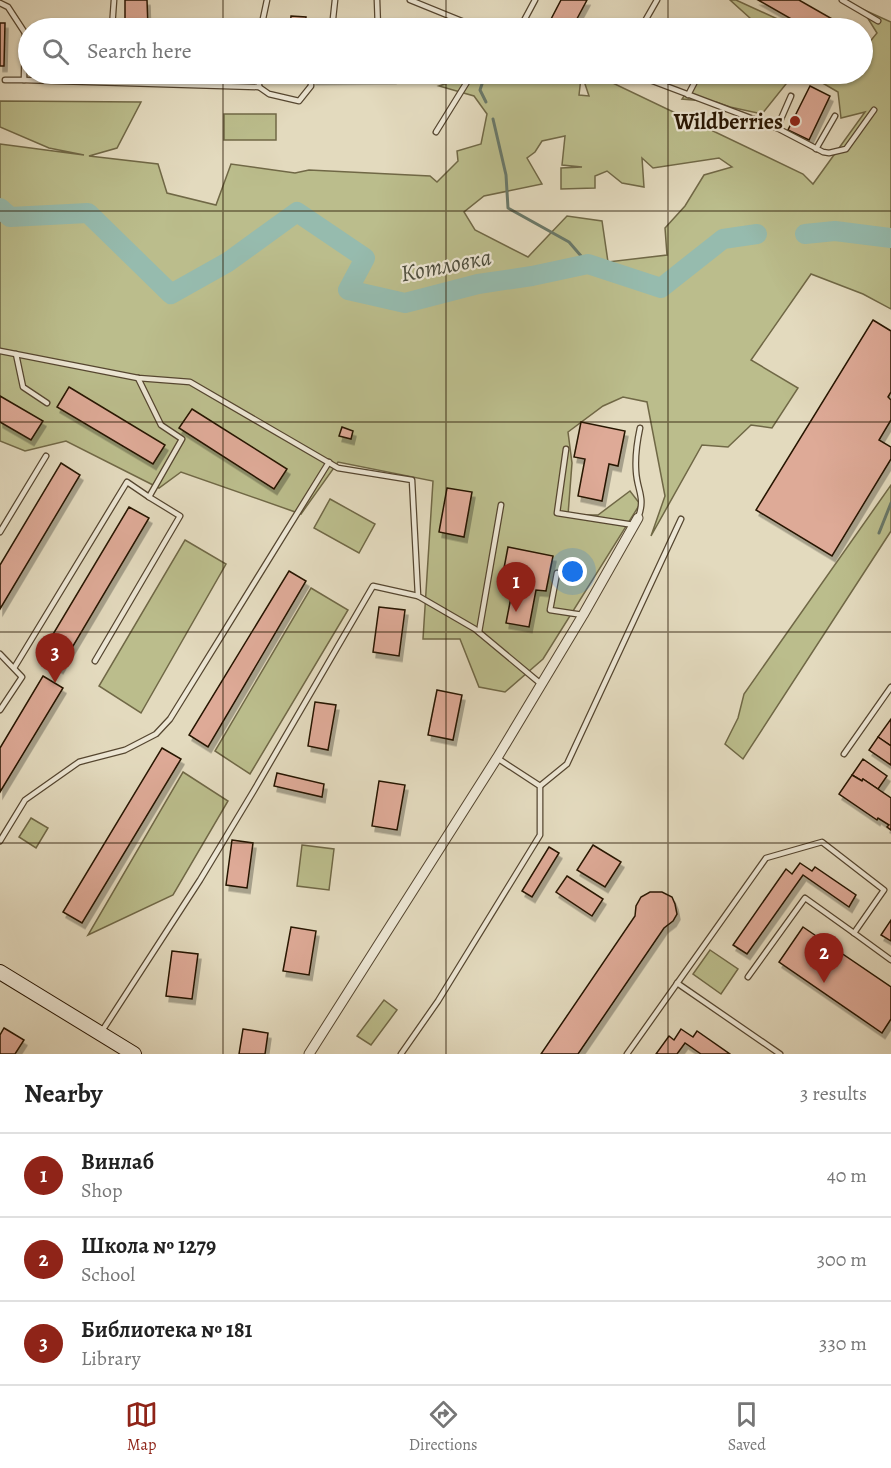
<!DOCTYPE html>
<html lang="en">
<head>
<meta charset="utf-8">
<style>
  body { margin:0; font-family:Alegreya,serif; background:#f6f6f6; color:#222 }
  .you { position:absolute; left:573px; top:572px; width:21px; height:21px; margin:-15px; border:4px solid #fff; border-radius:50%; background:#1a73e8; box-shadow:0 0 0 9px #1a73e833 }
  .badge { display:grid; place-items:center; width:39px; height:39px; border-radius:50%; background:#8f2418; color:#fff; font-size:20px; font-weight:700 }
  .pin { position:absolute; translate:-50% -50px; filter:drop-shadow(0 2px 3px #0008) }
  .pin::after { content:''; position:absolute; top:32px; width:21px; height:18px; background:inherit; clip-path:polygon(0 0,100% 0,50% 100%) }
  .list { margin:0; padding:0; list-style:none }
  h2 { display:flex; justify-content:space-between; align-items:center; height:78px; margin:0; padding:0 24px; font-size:26px }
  h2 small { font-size:20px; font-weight:400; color:#767676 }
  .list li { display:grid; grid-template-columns:39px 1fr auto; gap:18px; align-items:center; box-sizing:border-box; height:84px; padding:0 24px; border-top:2px solid #e0e0e0 }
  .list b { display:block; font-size:22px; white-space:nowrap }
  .list p { margin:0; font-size:20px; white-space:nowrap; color:#767676 }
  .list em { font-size:20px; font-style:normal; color:#767676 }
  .icon { flex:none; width:33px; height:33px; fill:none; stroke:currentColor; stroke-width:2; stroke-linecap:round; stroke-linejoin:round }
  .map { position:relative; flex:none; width:891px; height:1054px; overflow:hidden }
  .search { position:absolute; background:#fff; box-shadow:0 2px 4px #0004; left:18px; right:18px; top:18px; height:66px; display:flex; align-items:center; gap:15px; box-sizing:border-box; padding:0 21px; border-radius:33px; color:#767676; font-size:22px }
  .sheet { height:330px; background:#fff }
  nav { display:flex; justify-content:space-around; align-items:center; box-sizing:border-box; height:84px; border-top:2px solid #e0e0e0; background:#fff; font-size:16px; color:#767676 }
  nav a { display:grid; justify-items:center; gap:3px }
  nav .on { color:#8f2418 }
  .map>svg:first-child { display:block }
  .green { fill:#bbbd8c; stroke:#706846; stroke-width:1.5; fill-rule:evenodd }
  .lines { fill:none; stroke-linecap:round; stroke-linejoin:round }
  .stream { stroke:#697869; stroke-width:3 }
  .river { stroke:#96bbae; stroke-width:20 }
  .building { fill:#deaa97; stroke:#261401; stroke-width:1.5; filter:url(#shadow) }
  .lane-casing { stroke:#554630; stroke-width:7 }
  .street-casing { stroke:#554630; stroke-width:11 }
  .secondary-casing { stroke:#261401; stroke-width:16 }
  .lane { stroke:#ede7d5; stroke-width:4.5 }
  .street { stroke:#ede7d5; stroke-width:9 }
  .secondary { stroke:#ede7d5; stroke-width:14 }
  .grid { fill:none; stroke:#261401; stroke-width:1.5; stroke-opacity:0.55 }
  .poi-dot { fill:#8f2418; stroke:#ede7d5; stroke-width:2 }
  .labels { text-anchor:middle; stroke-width:4.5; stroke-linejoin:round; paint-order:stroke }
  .poi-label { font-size:22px; font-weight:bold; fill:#261401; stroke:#ede7d5; text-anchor:end }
  .water-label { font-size:24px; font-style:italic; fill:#4d4e3e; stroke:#ede7d5 }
</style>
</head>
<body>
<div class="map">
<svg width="891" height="1054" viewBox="0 0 891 1054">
  <defs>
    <filter id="shadow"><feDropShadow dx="3" dy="5.5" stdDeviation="0" flood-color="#0004"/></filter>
  </defs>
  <rect width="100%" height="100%" fill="#e3dabe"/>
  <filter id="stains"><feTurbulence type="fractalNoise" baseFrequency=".00333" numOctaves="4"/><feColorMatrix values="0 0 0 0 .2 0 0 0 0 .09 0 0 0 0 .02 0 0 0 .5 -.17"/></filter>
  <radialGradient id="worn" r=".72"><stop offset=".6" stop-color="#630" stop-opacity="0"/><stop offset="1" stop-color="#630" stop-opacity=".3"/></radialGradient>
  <g class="green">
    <polygon points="730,0 736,0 797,28 761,28"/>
    <path d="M862,9L891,22V309L863,294L811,274L751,360L798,388L772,428L751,425L728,447L702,445L651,536L665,496L647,402L623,397L603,406L568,432L572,463L568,515H598L630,491L640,504L543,659L505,692L479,687L460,639H423L433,481L338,462L301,514L181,472L159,488L66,441L25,451L0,441V144L84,155L49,148L0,127V101L141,102L117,148L89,156L158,164L167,193L216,205L231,164L295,173L309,170L430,176L437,182L458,161L457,151L481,144L487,114L474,96L439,86L474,74H543L581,78L579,95L589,96L583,78L576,74H594L803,174L813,184L865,112L841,118L838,92L807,74H862L863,50L877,33ZM565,136L562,165L582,167L561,168V189L595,188V176L607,171L622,183L644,187L642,158L653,168L719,158L732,167L704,175L685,206L665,228L667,255L608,262L602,221L567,216L528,257L475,230L464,212L484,196L542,184L527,158L535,152L542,141Z"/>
    <polygon points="699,74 794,74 762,114 730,107 716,102 682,99"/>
    <rect x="224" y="114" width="52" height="26"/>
    <polygon points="891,485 891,531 743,759 725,744 738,718 744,694"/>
    <polygon points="330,499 375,524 359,553 314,528"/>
    <polygon points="185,540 226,564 141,713 99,686"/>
    <polygon points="311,588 348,610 250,774 215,751"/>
    <polygon points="183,772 228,801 173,895 88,935"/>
    <polygon points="31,818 48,828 36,848 19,837"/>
    <polygon points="302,845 334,849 329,890 297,886"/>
    <polygon points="710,950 738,969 721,994 693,974"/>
    <polygon points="384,1000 397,1010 371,1045 357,1036"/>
  </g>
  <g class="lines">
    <g class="stream">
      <polyline points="485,75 480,90 486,102"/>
      <polyline points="493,119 506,175 508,208 569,242 588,264"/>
      <polyline points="879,533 891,503"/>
    </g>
    <g class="river">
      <polyline points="0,208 10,217 88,213 171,294 228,262 297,212 365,258 348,290 405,303 478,284 532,276 588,264 661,288 723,239 757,234"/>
      <polyline points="805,234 835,231 891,238"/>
    </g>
  </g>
  <g class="building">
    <polygon points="125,0 147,0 148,28 125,28"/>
    <polygon points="561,0 587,0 572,28 558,28 549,23"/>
    <polygon points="758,0 799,0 848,28 807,28"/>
    <polygon points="291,16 306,17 305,28 290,28"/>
    <polygon points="0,23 5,23 4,66 0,66"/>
    <rect x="342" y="24" width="22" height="4"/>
    <polygon points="313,74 393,74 393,78 313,79"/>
    <polygon points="810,86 830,96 809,140 788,130"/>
    <polygon points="873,320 891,331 891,392 888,397 891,400 891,420 879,440 891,447 891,459 832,556 756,510"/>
    <polygon points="69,387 165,445 153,464 57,407"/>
    <polygon points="0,396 43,421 31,440 0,422"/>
    <polygon points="192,409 287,469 274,489 179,428"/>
    <polygon points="581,422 625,431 618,466 609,464 602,501 578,496 585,459 574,457"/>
    <polygon points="342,427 353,431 351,439 339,436"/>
    <polygon points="61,463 80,475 0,609 0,565"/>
    <polygon points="447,488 472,492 464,537 439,532"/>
    <polygon points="129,507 149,518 60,668 40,656"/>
    <polygon points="508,547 553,556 546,591 536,590 529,627 506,623 513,587 501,584"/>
    <polygon points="289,571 306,581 208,747 189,735"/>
    <polygon points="379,607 405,610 399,656 373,652"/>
    <polygon points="43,676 63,688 0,792 0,748"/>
    <polygon points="437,690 462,695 453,740 428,735"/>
    <polygon points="315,702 336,705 328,750 308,746"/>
    <polygon points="891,719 891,746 878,737"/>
    <polygon points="878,737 891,746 891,765 869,750"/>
    <polygon points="162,748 181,759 82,923 63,912"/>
    <polygon points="863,759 887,776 878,789 863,779 862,781 852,775"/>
    <polygon points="277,773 324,784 322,797 274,786"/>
    <polygon points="852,775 862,781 863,779 891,798 891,830 887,827 889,825 878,818 877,820 839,794"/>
    <polygon points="379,781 405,785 397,830 372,826"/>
    <polygon points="232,840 253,843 247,888 226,885"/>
    <polygon points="593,845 621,862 605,887 577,870"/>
    <polygon points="549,847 559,853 532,897 522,891"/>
    <polygon points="800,863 812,871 815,867 856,895 849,907 803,875 747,954 733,945 786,869 792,874"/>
    <polygon points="567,876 603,899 592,916 556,892"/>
    <polygon points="650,892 662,892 672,897 675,904 677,914 673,921 664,928 578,1054 541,1054 635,916 636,906 641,897"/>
    <polygon points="891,920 891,941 881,935"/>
    <polygon points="291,927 316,931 309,975 283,971"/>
    <polygon points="803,927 891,987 891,1019 882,1033 779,962"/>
    <polygon points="172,951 198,954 192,999 166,996"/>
    <polygon points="4,1028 24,1040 15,1054 0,1054 0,1035"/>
    <polygon points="243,1029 268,1033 265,1054 239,1054"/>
    <polygon points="681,1029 693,1037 697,1031 730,1054 701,1054 685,1043 677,1054 656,1054 669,1036 674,1040"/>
  </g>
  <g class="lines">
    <g class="lane-casing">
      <g id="lane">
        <polyline points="377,0 378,28"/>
        <polyline points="410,0 479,28"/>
        <polyline points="842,0 878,21"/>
        <polyline points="0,3 8,7 25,33"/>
        <polyline points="112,28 114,0"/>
        <polyline points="261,28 267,0"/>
        <polyline points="332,28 335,0"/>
        <polyline points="520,28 535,0"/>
        <polyline points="641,28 657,0"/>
        <polyline points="634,74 777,128 823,152 829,153 846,149 874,110"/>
        <polyline points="5,80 24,80 259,87 259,74"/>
        <polyline points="24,80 25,33 28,33"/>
        <polyline points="259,87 269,94 299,101 311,86 311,74"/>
        <polyline points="688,95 699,74"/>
        <polyline points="777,128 791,96"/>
        <polyline points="436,132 472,74"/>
        <polyline points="816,149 835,116"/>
        <polyline points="0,351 138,378 190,382 338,468 412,480 418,596 475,629 541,684"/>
        <polyline points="16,354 23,387 47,403"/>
        <polyline points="566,449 557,513 634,525"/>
        <path d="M638,518C646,497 637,491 636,471C635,457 637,442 640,428"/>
        <polyline points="0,532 46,456"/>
        <polyline points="557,573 550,610 583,615"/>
        <polyline points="479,632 501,505"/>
        <polyline points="0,654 22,677 0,710"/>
        <polyline points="95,661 180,516 149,497"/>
        <polyline points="14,668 127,482 149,497 182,439 161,425 138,378"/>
        <polyline points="844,754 891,687"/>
        <polyline points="540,786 567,764 681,519"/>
        <polyline points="0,841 25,800 79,762 125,750 156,734 170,719 329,462"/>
        <polyline points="748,977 805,898 854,933"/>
        <polyline points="677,983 780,1054"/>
        <polyline points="102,1031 200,880 253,792 373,586 418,596"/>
        <polyline points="401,1054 438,1001 540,835 540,786 497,758"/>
        <polyline points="627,1054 766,858 822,842 884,890 854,933 891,960"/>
      </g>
    </g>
    <g class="street-casing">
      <polyline id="street" points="309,1054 497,758 583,615 638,518"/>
    </g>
    <g class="secondary-casing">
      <polyline id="secondary" points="0,972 134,1054"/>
    </g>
    <use href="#lane" class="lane"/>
    <use href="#street" class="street"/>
    <use href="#secondary" class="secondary"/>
  </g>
  <path class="grid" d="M223,0V28M446,0V28M668,0V28M223,74V1054M446,74V1054M668,74V1054M0,211H891M0,422H891M0,632H891M0,843H891"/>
  <circle class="poi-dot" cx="795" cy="121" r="6"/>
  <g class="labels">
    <g class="poi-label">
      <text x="783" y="129">Wildberries</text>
    </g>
    <g class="water-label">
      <text transform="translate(446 265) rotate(-11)" y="8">Котловка</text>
    </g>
  </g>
  <rect width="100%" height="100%" filter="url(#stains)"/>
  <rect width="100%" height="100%" fill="url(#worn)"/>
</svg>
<div class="you"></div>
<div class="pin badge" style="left:516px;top:612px">1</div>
<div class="pin badge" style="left:824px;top:983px">2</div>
<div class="pin badge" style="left:55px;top:683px">3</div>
<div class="search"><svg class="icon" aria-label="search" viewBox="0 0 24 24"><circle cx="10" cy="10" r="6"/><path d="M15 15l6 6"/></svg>Search here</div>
</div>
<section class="sheet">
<h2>Nearby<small>3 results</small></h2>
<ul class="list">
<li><span class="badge">1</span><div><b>Винлаб</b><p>Shop</p></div><em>40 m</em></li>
<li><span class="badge">2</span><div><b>Школа № 1279</b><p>School</p></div><em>300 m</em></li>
<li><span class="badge">3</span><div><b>Библиотека № 181</b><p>Library</p></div><em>330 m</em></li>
</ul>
</section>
<nav>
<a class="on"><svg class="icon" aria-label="map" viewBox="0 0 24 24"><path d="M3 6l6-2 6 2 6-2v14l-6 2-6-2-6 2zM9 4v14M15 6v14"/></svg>Map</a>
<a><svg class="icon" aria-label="directions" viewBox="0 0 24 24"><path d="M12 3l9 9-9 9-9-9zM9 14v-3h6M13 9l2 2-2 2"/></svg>Directions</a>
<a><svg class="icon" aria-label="saved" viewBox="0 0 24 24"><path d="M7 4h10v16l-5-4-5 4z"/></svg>Saved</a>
</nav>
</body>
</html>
